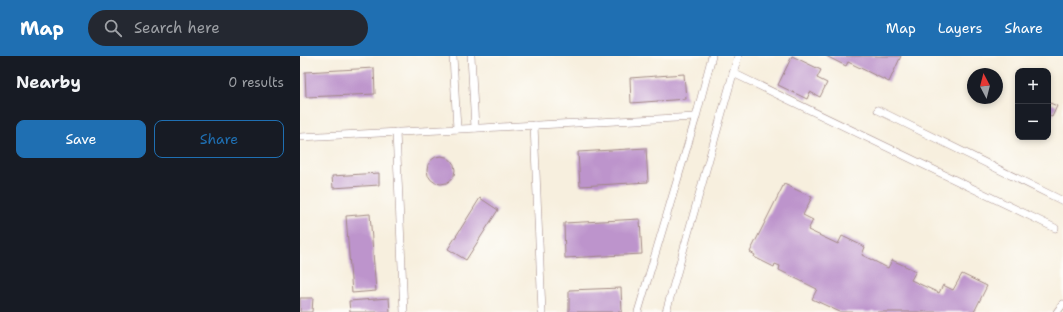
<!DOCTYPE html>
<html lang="en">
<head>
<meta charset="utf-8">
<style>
  body { margin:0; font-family:"Shantell Sans",sans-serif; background:#242831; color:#f1f3f6 }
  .controls { position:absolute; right:12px; top:12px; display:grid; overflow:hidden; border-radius:8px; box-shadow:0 2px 6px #0003 }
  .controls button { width:36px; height:36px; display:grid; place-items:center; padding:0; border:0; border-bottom:1px solid #363941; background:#171b24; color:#f1f3f6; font:20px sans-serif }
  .compass { position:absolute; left:667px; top:12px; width:36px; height:36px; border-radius:50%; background:#171b24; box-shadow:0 2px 6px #0003; rotate:353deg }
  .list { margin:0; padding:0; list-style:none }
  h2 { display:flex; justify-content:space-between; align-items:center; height:52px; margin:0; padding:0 16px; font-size:17px }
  h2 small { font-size:13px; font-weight:400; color:#9ea1a6 }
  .actions { display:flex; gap:8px; padding:12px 16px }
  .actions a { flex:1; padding:9px 0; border:1px solid #1f6fb2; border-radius:8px; text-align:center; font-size:14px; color:#1f6fb2 }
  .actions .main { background:#1f6fb2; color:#fff }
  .icon { flex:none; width:22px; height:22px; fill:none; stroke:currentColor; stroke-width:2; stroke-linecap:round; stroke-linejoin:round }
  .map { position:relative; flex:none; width:763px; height:256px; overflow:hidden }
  header { display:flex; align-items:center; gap:24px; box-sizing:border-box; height:56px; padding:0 20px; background:#1f6fb2; color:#fff }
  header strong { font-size:19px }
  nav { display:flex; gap:22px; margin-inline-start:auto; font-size:14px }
  .search { width:280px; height:36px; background:#242831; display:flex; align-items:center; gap:10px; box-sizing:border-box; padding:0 14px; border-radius:22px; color:#9ea1a6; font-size:15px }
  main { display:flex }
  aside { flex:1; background:#171b24 }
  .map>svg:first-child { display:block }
  .building { fill:#bd94cc }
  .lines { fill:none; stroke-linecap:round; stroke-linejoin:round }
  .service-casing { stroke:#a08784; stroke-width:8 }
  .service { stroke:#fff; stroke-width:7 }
</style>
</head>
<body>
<header>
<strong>Map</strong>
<div class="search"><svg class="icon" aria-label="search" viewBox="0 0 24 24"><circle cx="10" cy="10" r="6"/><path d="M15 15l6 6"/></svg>Search here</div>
<nav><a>Map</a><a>Layers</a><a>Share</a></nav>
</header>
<main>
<aside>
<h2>Nearby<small>0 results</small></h2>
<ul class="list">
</ul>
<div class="actions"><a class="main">Save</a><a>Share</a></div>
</aside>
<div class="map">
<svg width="763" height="256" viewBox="0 0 763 256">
  <rect width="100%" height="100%" fill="#fdfcf7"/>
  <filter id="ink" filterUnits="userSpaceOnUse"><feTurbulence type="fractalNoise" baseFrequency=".025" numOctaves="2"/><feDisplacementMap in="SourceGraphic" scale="8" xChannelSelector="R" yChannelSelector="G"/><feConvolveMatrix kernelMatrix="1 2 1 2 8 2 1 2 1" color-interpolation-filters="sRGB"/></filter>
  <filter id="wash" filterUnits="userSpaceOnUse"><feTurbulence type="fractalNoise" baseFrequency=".012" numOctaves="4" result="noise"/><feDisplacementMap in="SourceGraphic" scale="16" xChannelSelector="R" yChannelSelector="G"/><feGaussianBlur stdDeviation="0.9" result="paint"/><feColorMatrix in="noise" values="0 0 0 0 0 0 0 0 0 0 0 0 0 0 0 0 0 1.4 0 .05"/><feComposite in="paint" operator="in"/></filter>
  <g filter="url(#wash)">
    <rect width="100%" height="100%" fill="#f7efde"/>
    <g id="blocks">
      <g class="building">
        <polygon points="492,0 521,14 517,22 527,27 520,41 510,36 507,43 478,29"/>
        <polygon points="526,0 601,0 589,26 548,6 546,10"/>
        <polygon points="74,12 75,38 6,41 5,16"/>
        <polygon points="384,18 386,43 331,47 330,22"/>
        <polygon points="750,47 757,50 752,61 748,59 748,50"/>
        <polygon points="346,92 348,126 280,130 278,96"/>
        <circle cx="141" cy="114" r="14"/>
        <polygon points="79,117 79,129 33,132 32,120"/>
        <polygon points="484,128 512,141 503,159 513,164 508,174 538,188 542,180 565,191 562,199 588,212 592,204 616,215 611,224 639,237 643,229 653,234 662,218 687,230 674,256 540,256 512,243 517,233 479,214 480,210 475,208 474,211 454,201 455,199 450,196"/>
        <polygon points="180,142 198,154 166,204 148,193"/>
        <polygon points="70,158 76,235 52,237 46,160"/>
        <polygon points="340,163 342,198 265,202 264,167"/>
        <polygon points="321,232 322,256 269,256 269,234"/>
        <polygon points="0,242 13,242 12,256 0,256"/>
        <polygon points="89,242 90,256 50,256 49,245"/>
      </g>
    </g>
  </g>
  <g filter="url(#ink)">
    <use href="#blocks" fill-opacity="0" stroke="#a08784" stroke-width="1"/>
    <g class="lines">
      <g class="service-casing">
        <g id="service">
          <polyline points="153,0 157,73"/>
          <polyline points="171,0 175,72"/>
          <polyline points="433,17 755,172"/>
          <polyline points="578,54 763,145"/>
          <polyline points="234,69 242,256"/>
          <polyline points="96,76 104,256"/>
          <polyline points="0,81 396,61"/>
          <polyline points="338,256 396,61 412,0"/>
          <polyline points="366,256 438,0"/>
          <polyline points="757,256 763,248"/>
        </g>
      </g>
      <use href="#service" class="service"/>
    </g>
  </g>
</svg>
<div class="controls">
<button>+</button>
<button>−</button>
</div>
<svg class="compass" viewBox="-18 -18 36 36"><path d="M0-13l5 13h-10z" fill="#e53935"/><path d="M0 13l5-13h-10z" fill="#9ea1a6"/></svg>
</div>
</main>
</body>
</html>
